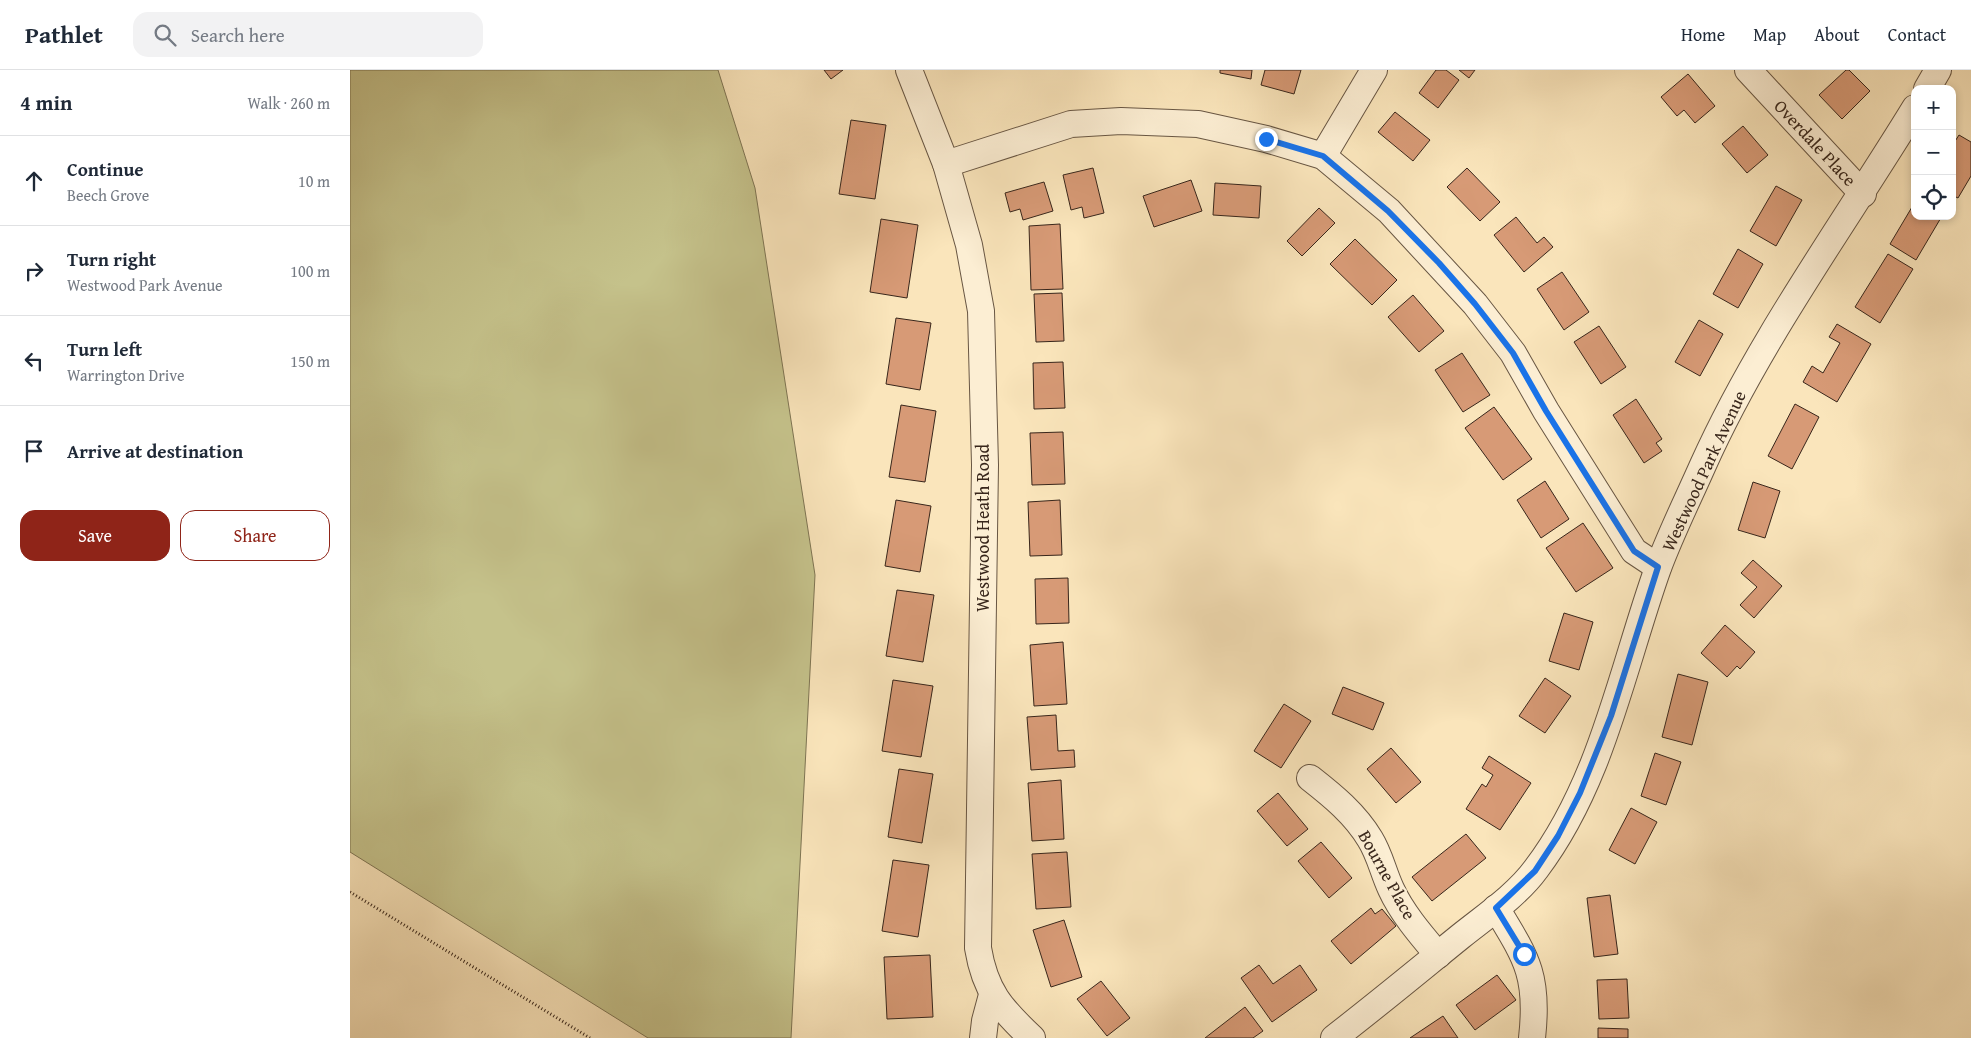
<!DOCTYPE html>
<html lang="en">
<head>
<meta charset="utf-8">
<style>
  body { margin:0; font-family:"Gentium Book Plus",serif; background:#f2f2f3; color:#1f2937 }
  .controls { position:absolute; right:15px; top:15px; display:grid; overflow:hidden; border-radius:10px; box-shadow:0 2px 8px #0003 }
  .controls button { width:45px; height:45px; display:grid; place-items:center; padding:0; border:0; border-bottom:1px solid #e0e1e3; background:#fff; color:#1f2937; font:25px sans-serif }
  .stop { position:absolute; width:15px; height:15px; margin:-11px; border:4px solid #1a73e8; border-radius:50%; background:#fff }
  .stop.end { background:#1a73e8; border-color:#fff; box-shadow:0 1px 5px #0008 }
  .list { margin:0; padding:0; list-style:none }
  h2 { display:flex; justify-content:space-between; align-items:center; height:65px; margin:0; padding:0 20px; font-size:21px }
  h2 small { font-size:16px; font-weight:400; color:#747a83 }
  .list li { display:grid; grid-template-columns:32px 1fr auto; gap:15px; align-items:center; box-sizing:border-box; height:90px; padding:0 20px; border-top:1px solid #e0e1e3 }
  .list b { display:block; font-size:19px; white-space:nowrap }
  .list p { margin:0; font-size:16px; white-space:nowrap; color:#747a83 }
  .list em { font-size:16px; font-style:normal; color:#747a83 }
  .actions { display:flex; gap:10px; padding:15px 20px }
  .actions a { flex:1; padding:11px 0; border:1px solid #8f2418; border-radius:15px; text-align:center; font-size:18px; color:#8f2418 }
  .actions .main { background:#8f2418; color:#fff }
  .icon { flex:none; width:28px; height:28px; fill:none; stroke:currentColor; stroke-width:2; stroke-linecap:round; stroke-linejoin:round }
  .map { position:relative; flex:none; width:1621px; height:968px; overflow:hidden }
  header { display:flex; align-items:center; gap:30px; box-sizing:border-box; height:70px; padding:0 25px; background:#fff; border-bottom:1px solid #e0e1e3 }
  header strong { font-size:24px }
  nav { display:flex; gap:28px; margin-inline-start:auto; font-size:18px }
  .search { width:350px; height:45px; background:#f2f2f3; display:flex; align-items:center; gap:12px; box-sizing:border-box; padding:0 18px; border-radius:15px; color:#747a83; font-size:19px }
  main { display:flex }
  aside { flex:1; background:#fff }
  .map>svg:first-child { display:block }
  .green { fill:#c5c28b; stroke:#7e7453 }
  .building { fill:#d79a76; stroke:#38261b }
  .lines { fill:none; stroke-linecap:round; stroke-linejoin:round }
  .minor-casing { stroke:#685643; stroke-width:28 }
  .path { stroke:#38261b; stroke-width:3; stroke-dasharray:1 2.5; stroke-linecap:butt }
  .minor { stroke:#fceed3; stroke-width:26 }
  .route { stroke:#1a73e8; stroke-width:6 }
  .labels { text-anchor:middle; stroke-width:4.5; stroke-linejoin:round; paint-order:stroke }
  .street-label { font-size:18px; fill:#38261b; stroke:#fceed3 }
</style>
</head>
<body>
<header>
<strong>Pathlet</strong>
<div class="search"><svg class="icon" aria-label="search" viewBox="0 0 24 24"><circle cx="10" cy="10" r="6"/><path d="M15 15l6 6"/></svg>Search here</div>
<nav><a>Home</a><a>Map</a><a>About</a><a>Contact</a></nav>
</header>
<main>
<aside>
<h2>4 min<small>Walk · 260 m</small></h2>
<ul class="list">
<li><svg class="icon" aria-label="ahead" viewBox="0 0 24 24"><path d="M12 20V5M6 11l6-6 6 6"/></svg><div><b>Continue</b><p>Beech Grove</p></div><em>10 m</em></li>
<li><svg class="icon" aria-label="right" viewBox="0 0 24 24"><path d="M7 20v-9h11M14 6l5 5-5 5"/></svg><div><b>Turn right</b><p>Westwood Park Avenue</p></div><em>100 m</em></li>
<li><svg class="icon" aria-label="left" viewBox="0 0 24 24"><path d="M17 20v-9H6M10 6l-5 5 5 5"/></svg><div><b>Turn left</b><p>Warrington Drive</p></div><em>150 m</em></li>
<li><svg class="icon" aria-label="arrive" viewBox="0 0 24 24"><path d="M6 21V4h12l-3 4 3 4H6"/></svg><div><b>Arrive at destination</b></div></li>
</ul>
<div class="actions"><a class="main">Save</a><a>Share</a></div>
</aside>
<div class="map">
<svg width="1621" height="968" viewBox="0 0 1621 968">
  <rect width="100%" height="100%" fill="#fae5bb"/>
  <filter id="stains"><feTurbulence type="fractalNoise" baseFrequency=".004" numOctaves="4"/><feColorMatrix values="0 0 0 0 .2 0 0 0 0 .09 0 0 0 0 .02 0 0 0 .5 -.17"/></filter>
  <radialGradient id="worn" r=".72"><stop offset=".6" stop-color="#630" stop-opacity="0"/><stop offset="1" stop-color="#630" stop-opacity=".3"/></radialGradient>
  <polygon class="green" points="0,0 368,0 405,118 465,505 441,968 298,968 0,782"/>
  <g class="building">
    <polygon points="474,0 493,0 481,9"/>
    <polygon points="870,0 902,0 901,9 870,3"/>
    <polygon points="915,0 951,0 944,24 911,15"/>
    <polygon points="1086,0 1096,0 1109,10 1088,38 1069,23"/>
    <polygon points="1109,0 1125,0 1119,8"/>
    <polygon points="1496,0 1499,0 1520,21 1492,49 1469,25"/>
    <polygon points="1338,4 1365,36 1345,53 1334,40 1327,46 1311,27"/>
    <polygon points="1045,42 1080,70 1063,91 1028,62"/>
    <polygon points="501,50 536,55 525,129 489,124"/>
    <polygon points="1393,56 1418,85 1397,103 1372,74"/>
    <polygon points="1609,65 1621,72 1621,106 1608,128 1602,125 1602,76"/>
    <polygon points="743,98 754,143 734,148 732,137 721,140 713,105"/>
    <polygon points="1117,98 1150,132 1130,151 1097,117"/>
    <polygon points="841,110 852,141 804,157 793,126"/>
    <polygon points="694,112 703,141 673,150 670,139 660,142 655,123"/>
    <polygon points="865,113 911,116 909,148 863,145"/>
    <polygon points="1426,116 1452,130 1426,176 1400,161"/>
    <polygon points="1565,132 1565,146 1592,146 1566,190 1540,174"/>
    <polygon points="969,138 985,153 952,186 937,171"/>
    <polygon points="1166,147 1187,173 1194,167 1203,177 1174,202 1144,165"/>
    <polygon points="531,149 568,155 557,228 520,222"/>
    <polygon points="710,154 713,219 681,220 679,156"/>
    <polygon points="1005,169 1047,210 1022,235 980,194"/>
    <polygon points="1388,179 1413,194 1388,238 1363,224"/>
    <polygon points="1538,184 1563,199 1530,253 1505,237"/>
    <polygon points="1212,202 1239,242 1214,260 1187,219"/>
    <polygon points="712,223 714,271 686,272 684,224"/>
    <polygon points="1063,225 1094,261 1069,282 1038,247"/>
    <polygon points="546,248 581,253 570,320 536,314"/>
    <polygon points="1349,250 1373,264 1350,306 1325,292"/>
    <polygon points="1487,254 1521,274 1487,332 1453,312 1462,296 1473,303 1490,273 1479,267"/>
    <polygon points="1249,256 1276,297 1251,314 1224,272"/>
    <polygon points="1112,283 1140,325 1113,342 1085,300"/>
    <polygon points="713,292 715,338 684,339 683,293"/>
    <polygon points="1286,329 1312,369 1306,373 1312,381 1294,393 1263,345"/>
    <polygon points="1445,334 1469,347 1442,399 1418,386"/>
    <polygon points="551,335 586,341 575,412 539,407"/>
    <polygon points="1144,337 1182,389 1153,410 1115,358"/>
    <polygon points="713,362 715,414 682,415 680,363"/>
    <polygon points="1195,411 1219,449 1191,468 1167,430"/>
    <polygon points="1403,412 1430,421 1415,468 1388,460"/>
    <polygon points="546,430 581,436 570,502 535,496"/>
    <polygon points="710,430 712,485 680,486 678,432"/>
    <polygon points="1233,453 1263,498 1226,522 1196,478"/>
    <polygon points="1403,490 1432,516 1404,548 1390,535 1407,517 1391,503"/>
    <polygon points="718,508 719,553 686,554 685,509"/>
    <polygon points="547,520 584,525 573,592 536,586"/>
    <polygon points="1214,543 1243,552 1229,600 1199,591"/>
    <polygon points="1375,555 1405,582 1390,599 1387,596 1377,607 1351,583"/>
    <polygon points="713,572 717,634 684,636 680,575"/>
    <polygon points="1328,604 1358,612 1342,675 1312,667"/>
    <polygon points="1195,608 1221,626 1195,663 1169,646"/>
    <polygon points="543,610 583,616 571,687 532,681"/>
    <polygon points="993,617 1034,633 1023,660 982,644"/>
    <polygon points="934,634 961,651 931,698 904,681"/>
    <polygon points="706,645 708,681 724,680 725,697 681,700 677,647"/>
    <polygon points="1041,678 1071,712 1046,733 1017,699"/>
    <polygon points="1305,683 1331,692 1316,735 1291,726"/>
    <polygon points="1139,686 1181,713 1150,760 1116,739 1132,714 1136,717 1143,705 1132,698"/>
    <polygon points="549,699 583,704 572,773 538,767"/>
    <polygon points="711,710 714,769 682,771 678,713"/>
    <polygon points="928,723 958,759 937,776 907,741"/>
    <polygon points="1281,738 1307,752 1285,794 1259,780"/>
    <polygon points="1116,764 1136,788 1082,831 1062,807"/>
    <polygon points="971,772 1002,808 979,828 948,791"/>
    <polygon points="717,782 721,837 686,839 682,784"/>
    <polygon points="543,790 579,795 568,867 532,861"/>
    <polygon points="1260,825 1268,884 1244,887 1237,828"/>
    <polygon points="1021,838 1025,844 1032,839 1046,856 1001,894 981,871"/>
    <polygon points="714,850 732,907 701,917 683,860"/>
    <polygon points="580,885 583,947 537,949 534,887"/>
    <polygon points="909,895 923,914 950,895 967,920 922,952 891,908"/>
    <polygon points="1147,905 1166,930 1125,960 1106,935"/>
    <polygon points="1277,909 1279,948 1249,949 1247,910"/>
    <polygon points="751,911 780,948 757,966 727,929"/>
    <polygon points="895,937 913,961 903,968 855,968"/>
    <polygon points="1093,946 1108,968 1060,968"/>
    <polygon points="1248,958 1278,959 1278,968 1248,968"/>
  </g>
  <g class="lines">
    <g class="minor-casing">
      <g id="minor">
        <path d="M559,0L596,94L619,175L631,241L635,395L628,878C635,921 651,939 682,968"/>
        <polyline points="1398,0 1513,124"/>
        <polyline points="1577,19 1588,0"/>
        <polyline points="973,86 1024,0"/>
        <polyline points="596,94 721,54 771,51 848,54 916,69 973,86 1039,141 1125,234 1163,283 1196,341 1284,481 1308,497"/>
        <path d="M960,708C983,726 1005,744 1020,769C1030,785 1033,802 1041,819C1052,843 1071,865 1088,885"/>
        <path d="M1146,838C1177,889 1189,906 1182,968"/>
        <polyline points="633,968 635,951 642,925"/>
        <path d="M984,968C1027,935 1069,900 1111,866C1136,846 1167,825 1186,799C1252,712 1272,599 1308,498C1321,463 1338,429 1353,395C1408,272 1494,154 1565,38"/>
      </g>
    </g>
    <polyline class="path" points="0,822 240,968"/>
    <use href="#minor" class="minor"/>
  </g>
  <g class="lines">
    <polyline class="route" points="916,69 973,86 1038,141 1089,193 1125,234 1163,283 1196,341 1284,481 1308,497 1261,646 1230,723 1208,766 1185,801 1146,838 1174,884"/>
  </g>
  <g class="labels">
    <g class="street-label">
      <text transform="translate(1465 73) rotate(47)" y="6">Overdale Place</text>
      <text transform="translate(1354 401) rotate(-65)" y="6">Westwood Park Avenue</text>
      <text transform="translate(633 458) rotate(-90)" y="6">Westwood Heath Road</text>
      <text transform="translate(1037 805) rotate(61)" y="6">Bourne Place</text>
    </g>
  </g>
  <rect width="100%" height="100%" filter="url(#stains)"/>
  <rect width="100%" height="100%" fill="url(#worn)"/>
</svg>
<div class="controls">
<button>+</button>
<button>−</button>
<button><svg class="icon" aria-label="locate" viewBox="0 0 24 24"><circle cx="12" cy="12" r="6"/><path d="M12 2v4M12 18v4M2 12h4M18 12h4"/></svg></button>
</div>
<div class="stop" style="left:1174px;top:884px"></div>
<div class="stop end" style="left:916px;top:69px"></div>
</div>
</main>
</body>
</html>
